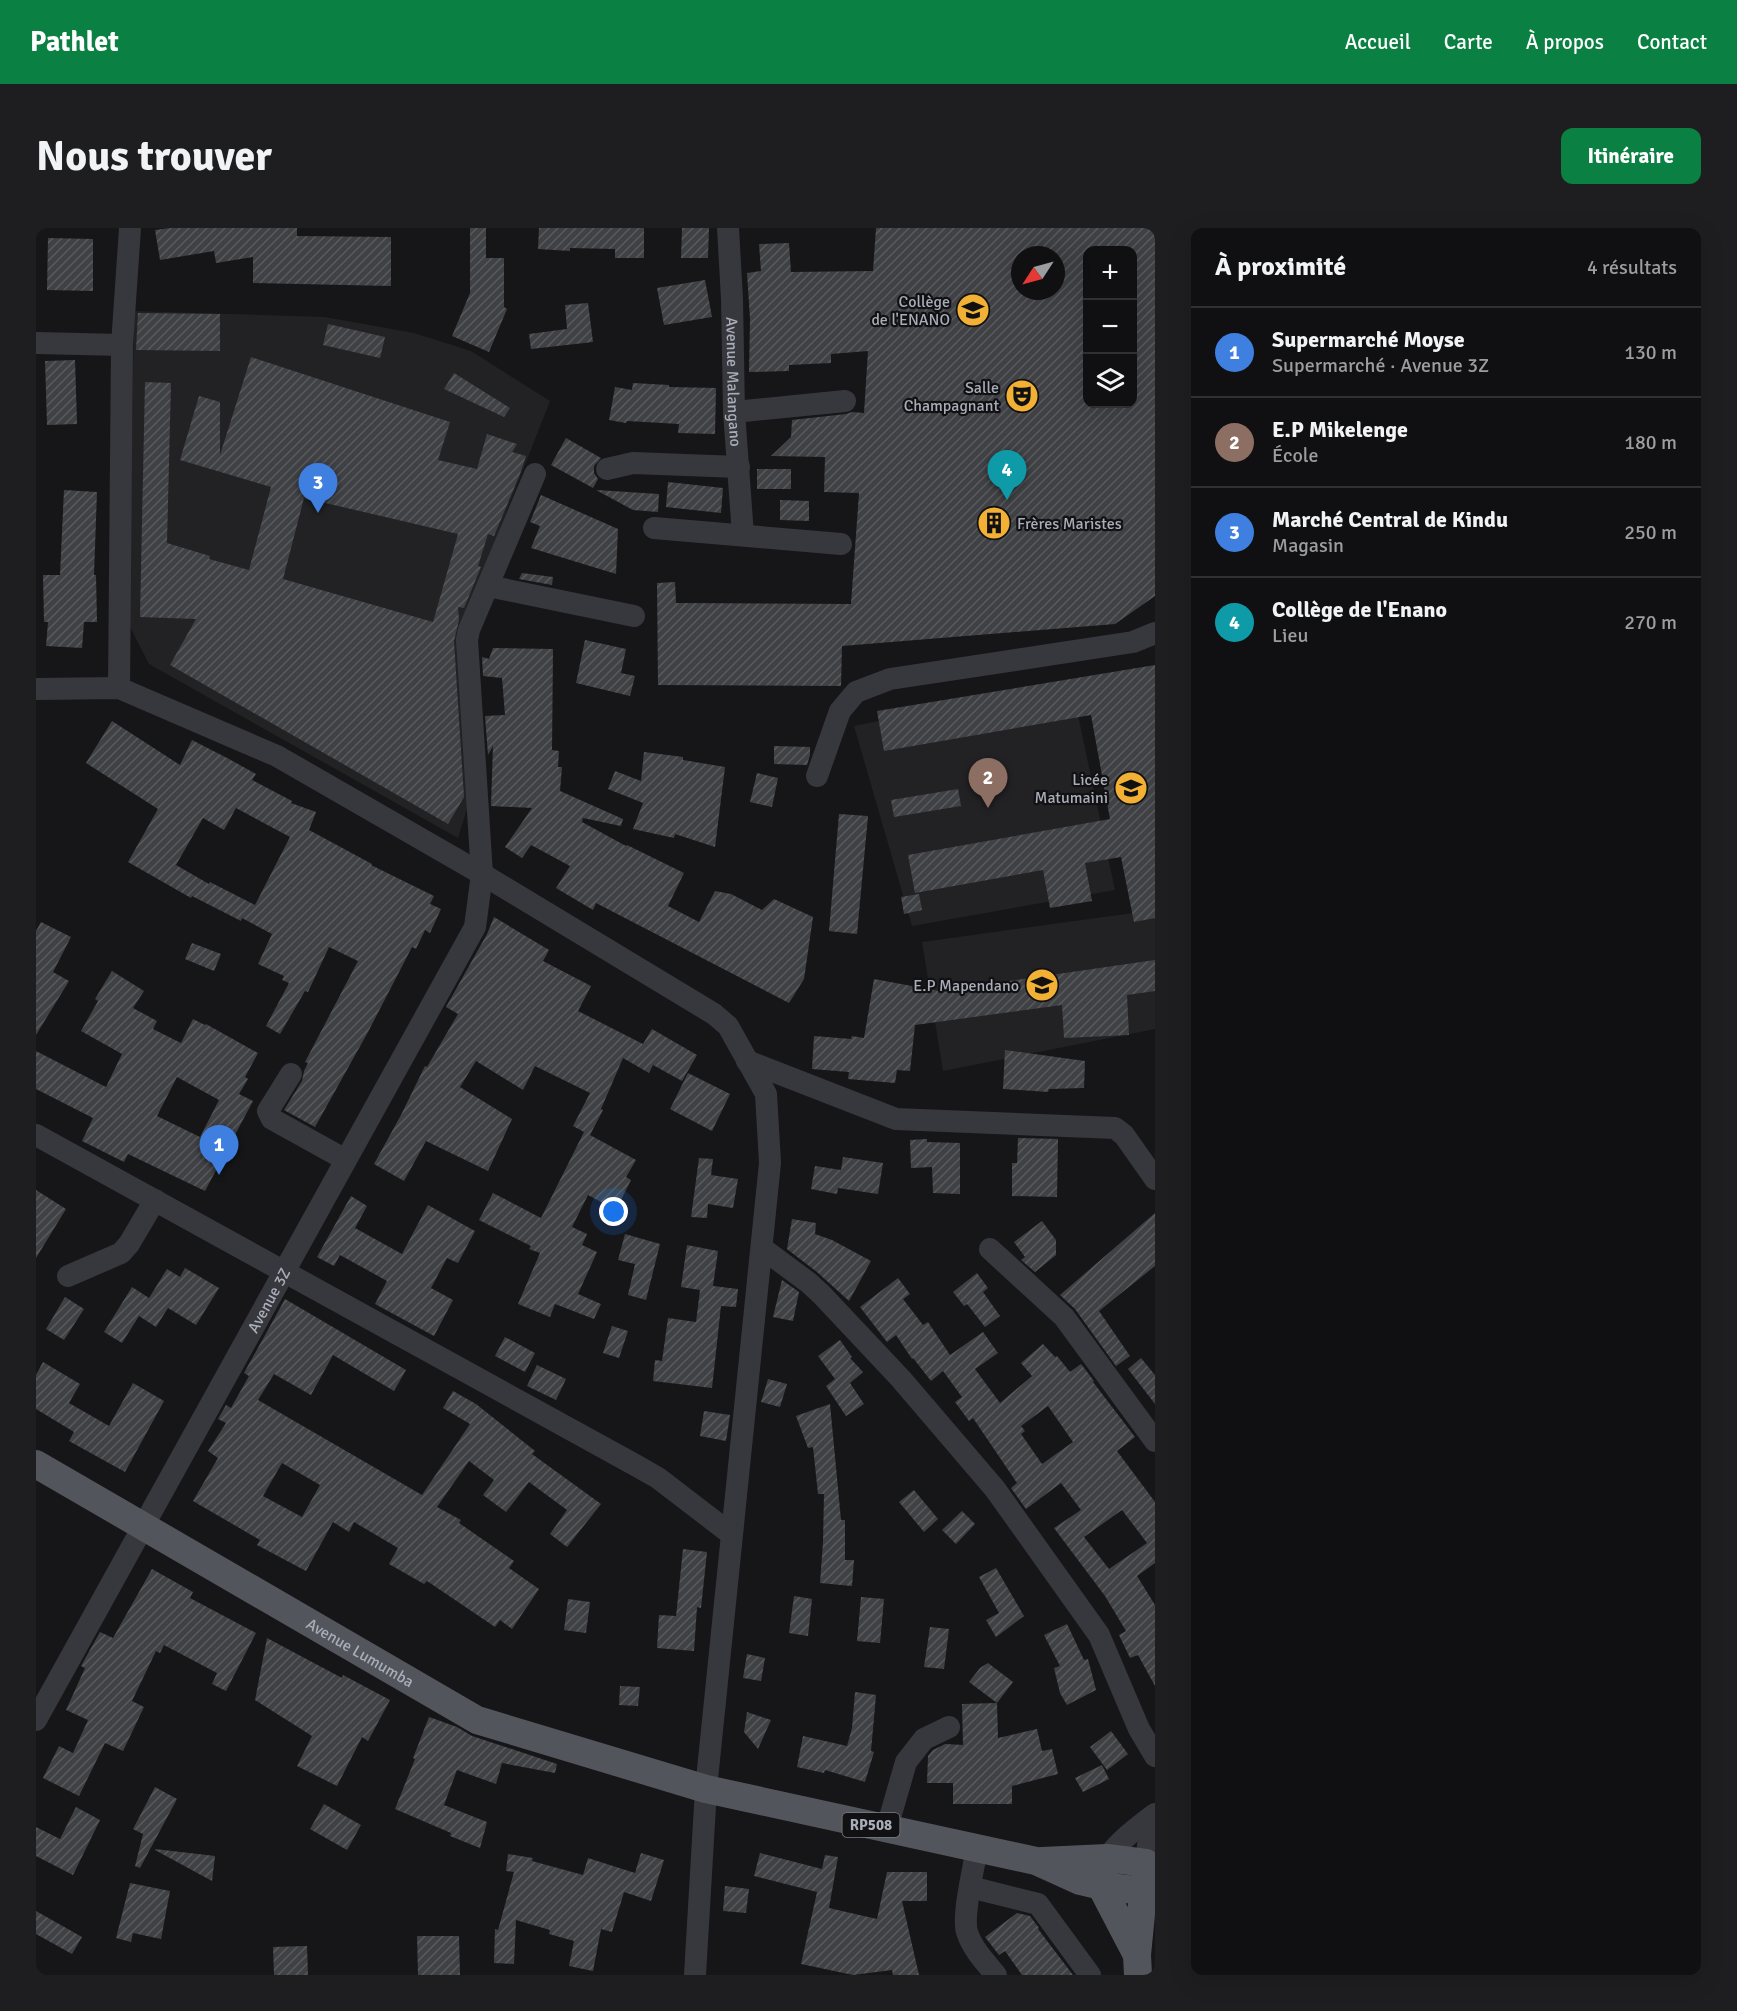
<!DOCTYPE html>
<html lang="fr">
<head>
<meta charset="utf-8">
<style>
  body { margin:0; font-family:Signika,sans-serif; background:#1e1e20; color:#f1f3f6 }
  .controls { position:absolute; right:18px; top:18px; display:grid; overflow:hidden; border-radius:12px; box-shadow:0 6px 24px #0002 }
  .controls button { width:54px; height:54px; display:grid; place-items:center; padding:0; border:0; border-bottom:2px solid #303032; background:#101012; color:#f1f3f6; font:30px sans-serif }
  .compass { position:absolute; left:975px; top:18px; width:54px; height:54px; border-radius:50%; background:#101012; box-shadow:0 6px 24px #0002; rotate:234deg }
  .you { position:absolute; left:578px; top:984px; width:21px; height:21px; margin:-15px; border:4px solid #fff; border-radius:50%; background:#1a73e8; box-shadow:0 0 0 9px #1a73e833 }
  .badge { display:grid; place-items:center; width:39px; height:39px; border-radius:50%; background:#0b8043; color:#fff; font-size:20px; font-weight:700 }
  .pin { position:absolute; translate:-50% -50px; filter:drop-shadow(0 2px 3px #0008) }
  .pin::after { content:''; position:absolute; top:32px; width:21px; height:18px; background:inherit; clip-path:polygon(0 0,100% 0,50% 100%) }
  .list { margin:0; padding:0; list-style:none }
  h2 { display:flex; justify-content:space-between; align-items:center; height:78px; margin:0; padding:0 24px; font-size:26px }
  h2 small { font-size:20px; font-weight:400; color:#9c9d9f }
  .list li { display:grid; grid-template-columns:39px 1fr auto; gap:18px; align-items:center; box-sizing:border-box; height:90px; padding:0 24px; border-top:2px solid #303032 }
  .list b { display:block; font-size:22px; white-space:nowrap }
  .list p { margin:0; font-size:20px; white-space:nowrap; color:#9c9d9f }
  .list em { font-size:20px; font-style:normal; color:#9c9d9f }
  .icon { flex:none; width:33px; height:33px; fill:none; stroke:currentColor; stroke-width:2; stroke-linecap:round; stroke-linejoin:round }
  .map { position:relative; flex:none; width:1119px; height:1747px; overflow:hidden; border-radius:12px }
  header { display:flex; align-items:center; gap:36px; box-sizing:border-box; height:84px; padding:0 30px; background:#0b8043; color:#fff }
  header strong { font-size:28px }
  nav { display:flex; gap:33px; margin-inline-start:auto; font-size:21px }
  .intro { display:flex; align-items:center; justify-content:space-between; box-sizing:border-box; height:144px; padding:0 36px }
  h1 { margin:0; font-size:42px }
  .button { padding:15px 27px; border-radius:12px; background:#0b8043; color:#fff; font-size:21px; font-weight:700 }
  main { display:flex; gap:36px; padding:0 36px }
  aside { flex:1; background:#101012; border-radius:12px; box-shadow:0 6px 24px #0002 }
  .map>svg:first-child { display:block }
  .built { fill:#222225 }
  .building { fill:url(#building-hatch); fill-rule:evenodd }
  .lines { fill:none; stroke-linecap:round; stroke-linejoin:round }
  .minor { stroke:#37383d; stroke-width:22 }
  .major { stroke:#53555c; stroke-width:28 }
  .labels { text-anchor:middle; stroke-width:4.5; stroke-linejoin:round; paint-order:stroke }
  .shield { fill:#111113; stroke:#7b7e86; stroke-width:1.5 }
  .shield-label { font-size:15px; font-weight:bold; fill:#a8adb8 }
  .poi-label { font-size:16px; fill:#a8adb8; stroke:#111113; text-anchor:end }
  .street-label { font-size:16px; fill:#a8adb8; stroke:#111113 }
</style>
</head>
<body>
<header>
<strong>Pathlet</strong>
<nav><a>Accueil</a><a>Carte</a><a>À propos</a><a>Contact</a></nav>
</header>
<div class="intro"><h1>Nous trouver</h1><a class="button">Itinéraire</a></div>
<main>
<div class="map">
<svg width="1119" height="1747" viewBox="0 0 1119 1747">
  <defs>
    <pattern id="building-hatch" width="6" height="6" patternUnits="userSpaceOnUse" patternTransform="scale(1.5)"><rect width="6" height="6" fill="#404145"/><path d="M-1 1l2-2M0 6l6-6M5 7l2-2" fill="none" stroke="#595a5e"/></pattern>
  </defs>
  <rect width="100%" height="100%" fill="#161618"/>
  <g class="built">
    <polygon points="98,83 289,89 378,105 435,123 514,173 426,397 432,578 422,610 113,436 93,397"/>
    <polygon points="1035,454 1079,662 876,698 818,498"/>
    <polygon points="1119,682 1119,801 907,843 886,714"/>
  </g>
  <g class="building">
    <polygon points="134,0 261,0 261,8 355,9 355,58 217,55 217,29 180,35 178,23 124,32 119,2"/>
    <polygon points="434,0 450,0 450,30 468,30 468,79 471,81 453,124 416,108 434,65"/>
    <polygon points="503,0 608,0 608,30 579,30 579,21 534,20 534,23 502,21"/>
    <polygon points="646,0 673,0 672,30 645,30"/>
    <path d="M840,0H1119V368L1079,396L806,418L805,458L622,457L621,355L639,354L640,375L815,376L823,265L788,264L789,229L735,228L755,209L756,192L810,186L816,184L828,185L832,123L795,126V135L753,137V143L713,144L714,91L711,45L725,43L723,16L753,15L755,44L837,43ZM1052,22H1096V176H1052ZM984,27H1020V63H984Z"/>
    <polygon points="12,10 57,11 57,63 11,62"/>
    <polygon points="669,52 676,89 628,97 621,60"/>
    <polygon points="552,75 557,114 495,121 493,106 531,101 529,77"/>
    <polygon points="102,85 184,86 184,123 100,122"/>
    <polygon points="292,96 349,109 344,130 287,117"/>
    <path d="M215,129L414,194L402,232L441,241L451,206L481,216L476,224L490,228L484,246L458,308L452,306L442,338L445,339L428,380L422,379L423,392L418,413L428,569L412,596L134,437L160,391L104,389L109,154L135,155L131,315L174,328L173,331L213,342L235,259L144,232L163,168L184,174V227ZM268,270L422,306L397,394L247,351Z"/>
    <polygon points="39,132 41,196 11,197 9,133"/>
    <polygon points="418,145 474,180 468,189 408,161"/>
    <polygon points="597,155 633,157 633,159 680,160 679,206 642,205 643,196 591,193 590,195 573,192 579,159 596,162"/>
    <polygon points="530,210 565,230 558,238 558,245 562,251 557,260 515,237"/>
    <rect x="721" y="241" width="34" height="20"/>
    <polygon points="632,254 687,260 685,285 630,279"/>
    <polygon points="28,262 61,264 58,347 60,347 61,394 48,394 46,420 10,418 12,394 8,394 7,347 24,347"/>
    <polygon points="560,262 623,266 622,284 597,282"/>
    <polygon points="505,267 582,301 580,346 495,320 504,298 494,294"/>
    <polygon points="744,272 773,273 773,293 744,292"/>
    <polygon points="486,345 517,349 516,357 483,351"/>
    <polygon points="549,412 590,421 585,445 599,448 594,468 540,455"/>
    <polygon points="457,420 517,421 516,522 523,523 522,539 526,539 524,563 587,591 585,598 547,590 546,594 590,618 591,617 648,645 632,678 663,694 679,663 695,666 726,682 738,671 777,689 768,751 753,775 560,675 557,682 520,660 534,638 495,617 486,630 469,619 496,580 455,578 457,518 452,527 449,488 469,487 466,450 447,448 446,429 453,431"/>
    <polygon points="1119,437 1119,690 1098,694 1085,629 1049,635 1056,673 1014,680 1007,642 879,665 872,627 1074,591 1055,487 848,523 841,483"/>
    <path d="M76,493L144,537L156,512L193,531L220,546L216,552L256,573L255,575L280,584L273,602L336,636L335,637L398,668L394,676L405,681L394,705L389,702L380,721L376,719L332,804L279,899L248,882L266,853L268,843L272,835L269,834L322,733L293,719L272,764L269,763L244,806L230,798L253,755L246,752L248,748L222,736L236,706L206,690L205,693L156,668L155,670L92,634L122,581L50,535ZM200,580L254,609L219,677L174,654L173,656L140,637L167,590L188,602Z"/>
    <polygon points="738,518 774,519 774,527 771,537 738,536"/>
    <polygon points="608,524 647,529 647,532 689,539 679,619 639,606 638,610 597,601 607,575 572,561 579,543 605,553"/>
    <polygon points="721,545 742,550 736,579 714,574"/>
    <polygon points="922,561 925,578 858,589 855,572"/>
    <polygon points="803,586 832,588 821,706 793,703"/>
    <polygon points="883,666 886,682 868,686 865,669"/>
    <polygon points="458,689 513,722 507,733 555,758 542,783 607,816 616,801 661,827 646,853 617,837 613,845 587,830 565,881 567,882 554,907 600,932 590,949 595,952 580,982 552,967 536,999 551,1006 546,1017 561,1024 542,1066 565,1076 558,1091 519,1076 514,1089 482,1076 504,1025 493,1021 495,1018 443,992 457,965 505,990 548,904 537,898 554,865 499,838 487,862 440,833 424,859 476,891 452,943 390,913 368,953 338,936 365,887 389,838 391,839 422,786 410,779 451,706"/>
    <polygon points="5,694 35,709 17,744 33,753 0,807 0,703"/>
    <polygon points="156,715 185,726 178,743 149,731"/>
    <polygon points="1119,732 1119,763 1091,767 1093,807 1028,810 1026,777 879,797 874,843 861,842 859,855 812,851 813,844 776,841 778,808 815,811 816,808 828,810 838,751 903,763"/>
    <path d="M76,743L108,763L97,780L121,793L117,801L145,815L157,791L169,797L170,796L222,825L209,849L212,851L203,866L217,873L169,963L92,926L88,934L46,913L57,890L0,861V823L70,859L86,826L45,803L62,773L59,771ZM141,849L183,872L164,909L121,888Z"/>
    <polygon points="969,822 1049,833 1048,860 1013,861 1012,864 967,861"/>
    <polygon points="652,845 694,866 676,903 634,881"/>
    <polygon points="982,910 1022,911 1021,969 976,968 976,935 981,935"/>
    <polygon points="891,911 891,914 924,915 924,966 897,965 896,939 875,940 874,912"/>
    <polygon points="807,929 847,935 842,966 802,960 801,966 775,961 779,938 805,942"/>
    <polygon points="663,930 677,931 675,947 702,951 697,980 672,976 671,990 655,989"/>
    <polygon points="0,962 30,981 0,1030"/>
    <polygon points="315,968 331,978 319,1000 366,1026 392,977 439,1003 422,1035 411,1030 395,1060 417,1072 398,1108 339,1076 351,1053 304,1027 298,1038 281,1029"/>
    <polygon points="1119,985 1119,1038 1063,1083 1094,1128 1080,1138 1039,1081 1024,1067"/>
    <polygon points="756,991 780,995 779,1006 796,1012 835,1033 813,1073 781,1044 751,1021"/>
    <polygon points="1006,993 1020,1012 1020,1027 999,1044 985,1032 989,1029 978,1014"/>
    <polygon points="589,1006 624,1016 610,1072 592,1067 599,1036 582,1032"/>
    <polygon points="651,1017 682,1023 677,1058 702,1061 700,1079 685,1078 676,1160 617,1153 619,1132 626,1133 632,1090 660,1094 664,1062 645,1059"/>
    <polygon points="149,1040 183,1060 160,1097 132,1080 120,1099 103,1088 86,1115 68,1104 96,1059 113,1070 131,1041 144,1049"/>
    <polygon points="941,1045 952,1060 947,1064 964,1088 949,1099 931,1076 928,1078 917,1064"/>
    <path d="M862,1050L874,1066L867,1071L887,1097L892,1094L914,1127L947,1104L962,1125L939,1141L964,1175L996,1148L985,1135L1007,1116L1019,1129L1021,1128L1034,1144L1045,1136L1058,1153L1057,1154L1099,1209L1081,1223L1119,1274V1335L1101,1348L1119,1377V1458L1102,1427L1094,1430L1083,1407L1090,1403L1069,1368L1018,1300L1045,1282L1025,1255L990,1281L975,1260L981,1255L937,1190L933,1193L919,1174L926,1169L907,1143L895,1153L877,1130L876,1131L860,1107L851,1114L824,1079ZM1012,1178L1037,1214L1006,1236L985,1206L989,1203L985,1198ZM1086,1282L1111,1315L1073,1341L1048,1309Z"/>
    <polygon points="746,1052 763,1064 757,1093 737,1089"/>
    <polygon points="29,1069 48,1081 28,1112 10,1101"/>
    <path d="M249,1071L370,1142L358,1163L297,1127L275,1167L238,1146L222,1172L386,1267L434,1196L407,1180L417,1163L440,1176L499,1223L496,1226L565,1276L531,1319L514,1306L531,1282L493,1254L470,1284L447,1267L458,1252L433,1233L401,1279L425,1292L423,1295L478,1333L473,1340L503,1361L476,1401L464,1392L459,1399L391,1353L388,1356L353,1336L362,1320L318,1294L313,1304L297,1294L270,1343L221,1317L224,1312L157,1273L182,1230L172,1223L190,1195L182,1191L190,1177L195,1180L213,1148L208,1145ZM246,1235L284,1257L266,1289L227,1268Z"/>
    <polygon points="576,1098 592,1103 583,1130 567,1125"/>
    <polygon points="469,1109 499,1125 489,1144 459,1128"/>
    <polygon points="804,1112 816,1129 814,1130 827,1144 814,1155 828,1176 810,1188 790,1158 799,1151 782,1128"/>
    <polygon points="1105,1130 1119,1147 1119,1176 1092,1141"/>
    <polygon points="7,1134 44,1156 33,1175 73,1198 97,1155 128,1173 89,1244 33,1213 38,1204 0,1181 0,1147"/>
    <polygon points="501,1137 530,1151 520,1172 491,1158"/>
    <polygon points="732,1151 751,1156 744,1179 725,1174"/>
    <polygon points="794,1176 805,1292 809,1292 809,1332 818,1332 816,1358 784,1355 787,1314 788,1266 782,1266 777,1219 772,1220 760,1188"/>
    <polygon points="668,1183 694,1187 690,1213 664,1208"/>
    <polygon points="878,1262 902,1291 888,1304 863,1274"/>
    <polygon points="926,1283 939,1296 920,1316 906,1302"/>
    <polygon points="647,1321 671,1324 665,1380 661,1379 658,1423 621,1420 623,1387 640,1388"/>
    <polygon points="960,1340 988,1388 960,1409 950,1392 963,1385 943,1349"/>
    <polygon points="116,1341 157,1364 154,1370 220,1405 190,1463 176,1456 181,1445 128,1417 124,1425 120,1423 96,1473 108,1479 87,1523 69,1515 43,1568 7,1550 23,1518 37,1525 52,1492 30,1482 49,1440 45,1438 64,1404 77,1410"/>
    <polygon points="758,1368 776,1371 772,1408 753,1405"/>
    <polygon points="825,1369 848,1371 844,1415 821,1413"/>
    <polygon points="532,1371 554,1374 550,1405 528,1402"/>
    <polygon points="1031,1396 1048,1432 1052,1431 1060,1462 1031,1477 1024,1465 1018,1440 1024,1438 1008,1407"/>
    <polygon points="894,1399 913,1401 908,1441 888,1439"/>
    <polygon points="231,1410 306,1450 307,1447 354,1472 332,1513 326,1509 301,1558 261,1538 276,1508 219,1472"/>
    <polygon points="711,1426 729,1430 725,1453 707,1450"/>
    <polygon points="952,1435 977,1454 961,1475 933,1454 944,1440"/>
    <polygon points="584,1458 604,1459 602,1478 583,1477"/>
    <polygon points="819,1464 840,1467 835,1523 838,1524 829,1554 789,1542 788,1545 761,1539 767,1508 811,1518 816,1500"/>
    <polygon points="961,1475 962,1510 1001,1501 1006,1523 1016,1521 1022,1546 976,1558 976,1576 917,1576 917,1555 891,1555 892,1528 897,1522 909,1516 927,1517 926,1476"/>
    <polygon points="711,1484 735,1492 722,1521 708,1504"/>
    <polygon points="393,1489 421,1499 436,1508 521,1536 519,1545 466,1535 460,1556 421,1542 408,1577 451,1594 444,1620 414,1608 415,1605 359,1581 379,1531 377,1530"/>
    <polygon points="1075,1503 1092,1526 1071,1542 1054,1519"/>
    <polygon points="1066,1537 1073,1551 1047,1564 1039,1550"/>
    <polygon points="119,1559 141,1571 104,1640 99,1638 107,1606 97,1601"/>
    <polygon points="288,1576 325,1597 311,1622 274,1601"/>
    <polygon points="40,1579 64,1592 37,1647 0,1628 0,1599 24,1611"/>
    <polygon points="119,1621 179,1628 176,1653 119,1622"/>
    <polygon points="605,1625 628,1632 615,1673 588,1664 576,1704 565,1701 557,1743 533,1738 538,1713 513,1706 514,1702 480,1692 478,1736 458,1735 459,1701 462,1702 478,1644 470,1643 472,1626 497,1630 496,1633 547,1647 552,1630 599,1645"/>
    <polygon points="724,1625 786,1641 789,1627 802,1629 793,1680 841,1691 851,1644 891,1644 891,1673 866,1673 883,1747 857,1747 856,1742 817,1747 765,1736 781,1664 718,1648"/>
    <polygon points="94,1655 134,1663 125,1711 97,1705 95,1714 80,1710"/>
    <polygon points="689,1658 713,1661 710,1685 687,1683"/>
    <polygon points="0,1683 46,1709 36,1726 0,1706"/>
    <polygon points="981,1685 994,1688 1003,1700 1002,1701 1037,1747 986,1747 969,1723 963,1727 949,1709"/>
    <polygon points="381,1708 423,1708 424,1747 382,1747"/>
    <polygon points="271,1718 272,1747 238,1747 237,1719"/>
  </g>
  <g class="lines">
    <g class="minor">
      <path id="s1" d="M692,0L696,71L698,184L707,307"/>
      <polyline points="0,115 86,117"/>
      <polyline points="698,184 809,173"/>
      <polyline points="571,241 597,235 703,239"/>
      <polyline points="618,300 805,316"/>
      <polyline points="452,358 598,388"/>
      <polyline points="83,460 86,117 94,0"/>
      <polyline points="0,461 83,460 241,528 446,646 678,786 692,798 730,866 734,935 670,1561 659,1747"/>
      <polyline points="781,548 804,483 820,464 854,451 1097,414 1119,405"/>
      <polyline points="711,833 860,891 1079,900 1088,907 1119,951"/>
      <polyline points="255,846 232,883 236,891 310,932"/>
      <polyline points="0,907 601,1238 622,1250 695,1306"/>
      <polyline points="726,1020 773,1055 786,1067 865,1151 959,1261 1063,1407 1103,1501 1119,1528"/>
      <polyline points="954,1021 1028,1089 1119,1213"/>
      <polyline points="32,1048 85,1025 93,1016 119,972"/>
      <path id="s2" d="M0,1492L439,699L446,646L431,412L433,402L499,246"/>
      <polyline points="1110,1593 1114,1601 1110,1635 1119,1636"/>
      <polyline points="851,1600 870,1534 888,1511 913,1499"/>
      <path d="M941,1620C938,1639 926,1687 931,1704C936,1720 949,1734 960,1747"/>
      <path d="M1071,1630C1084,1612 1102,1599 1119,1586"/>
      <polyline points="934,1659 1002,1676 1054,1747"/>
    </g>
    <g class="major">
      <path id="s3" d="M0,1236L441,1492L670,1561L1000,1633L1044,1653L1065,1658L1107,1663"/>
      <polyline points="1006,1633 1071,1630 1110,1635 1101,1727 1102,1747"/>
      <polyline points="1068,1645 1065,1658 1101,1727"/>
    </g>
  </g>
  <defs>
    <g id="school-disc" transform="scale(1.725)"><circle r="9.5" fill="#f2b134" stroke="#111113"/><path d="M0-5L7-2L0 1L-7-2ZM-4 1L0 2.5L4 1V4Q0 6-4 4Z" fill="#111"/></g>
    <g id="theatre-disc" transform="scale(1.725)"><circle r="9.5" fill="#f2b134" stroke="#111113"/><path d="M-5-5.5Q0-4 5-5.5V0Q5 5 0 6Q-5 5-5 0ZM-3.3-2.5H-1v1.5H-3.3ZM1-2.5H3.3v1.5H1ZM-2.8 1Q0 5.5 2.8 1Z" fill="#111"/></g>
    <g id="building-disc" transform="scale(1.725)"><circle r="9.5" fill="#f2b134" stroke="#111113"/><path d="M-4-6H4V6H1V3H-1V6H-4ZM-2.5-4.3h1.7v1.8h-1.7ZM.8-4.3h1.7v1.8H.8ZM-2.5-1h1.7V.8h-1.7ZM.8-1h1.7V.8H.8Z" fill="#111"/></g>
  </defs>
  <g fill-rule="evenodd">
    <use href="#school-disc" x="937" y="82"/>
    <use href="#theatre-disc" x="986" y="168"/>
    <use href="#building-disc" x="958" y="295"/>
    <use href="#school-disc" x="1095" y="560"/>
    <use href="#school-disc" x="1006" y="757"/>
  </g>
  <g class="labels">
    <rect class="shield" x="806.5" y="1585" width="57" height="24" rx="4.5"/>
    <g class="shield-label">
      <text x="835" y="1602">RP508</text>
    </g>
    <g class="poi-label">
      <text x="914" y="79">Collège<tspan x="914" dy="18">de l'ENANO</tspan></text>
      <text x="963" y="165">Salle<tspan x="963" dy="18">Champagnant</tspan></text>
      <text x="981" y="301" text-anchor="start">Frères Maristes</text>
      <text x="1072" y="557">Licée<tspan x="1072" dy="18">Matumaini</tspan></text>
      <text x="983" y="763">E.P Mapendano</text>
    </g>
    <g class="street-label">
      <text dy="6" stroke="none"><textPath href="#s1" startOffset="154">Avenue Malangano</textPath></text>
      <text dy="6" stroke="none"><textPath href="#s2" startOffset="480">Avenue 3Z</textPath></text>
      <text dy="6" stroke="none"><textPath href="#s3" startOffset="375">Avenue Lumumba</textPath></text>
    </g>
  </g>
</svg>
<div class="controls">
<button>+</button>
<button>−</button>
<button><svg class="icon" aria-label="layers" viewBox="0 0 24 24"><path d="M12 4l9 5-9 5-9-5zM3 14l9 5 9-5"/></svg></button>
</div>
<svg class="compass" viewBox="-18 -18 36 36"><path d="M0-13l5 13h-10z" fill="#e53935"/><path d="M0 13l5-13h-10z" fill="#9c9d9f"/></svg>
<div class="you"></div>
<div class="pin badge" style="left:183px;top:947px;background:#3f7fe0">1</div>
<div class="pin badge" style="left:952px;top:580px;background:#8d6e63">2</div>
<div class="pin badge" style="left:282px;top:285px;background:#3f7fe0">3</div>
<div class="pin badge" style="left:971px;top:272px;background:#0f9aa8">4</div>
</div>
<aside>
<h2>À proximité<small>4 résultats</small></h2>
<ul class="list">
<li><span class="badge" style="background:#3f7fe0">1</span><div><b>Supermarché Moyse</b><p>Supermarché · Avenue 3Z</p></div><em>130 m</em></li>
<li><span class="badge" style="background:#8d6e63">2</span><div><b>E.P Mikelenge</b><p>École</p></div><em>180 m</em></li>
<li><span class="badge" style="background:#3f7fe0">3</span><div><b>Marché Central de Kindu</b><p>Magasin</p></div><em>250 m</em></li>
<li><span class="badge" style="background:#0f9aa8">4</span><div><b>Collège de l'Enano</b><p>Lieu</p></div><em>270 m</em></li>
</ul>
</aside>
</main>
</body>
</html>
